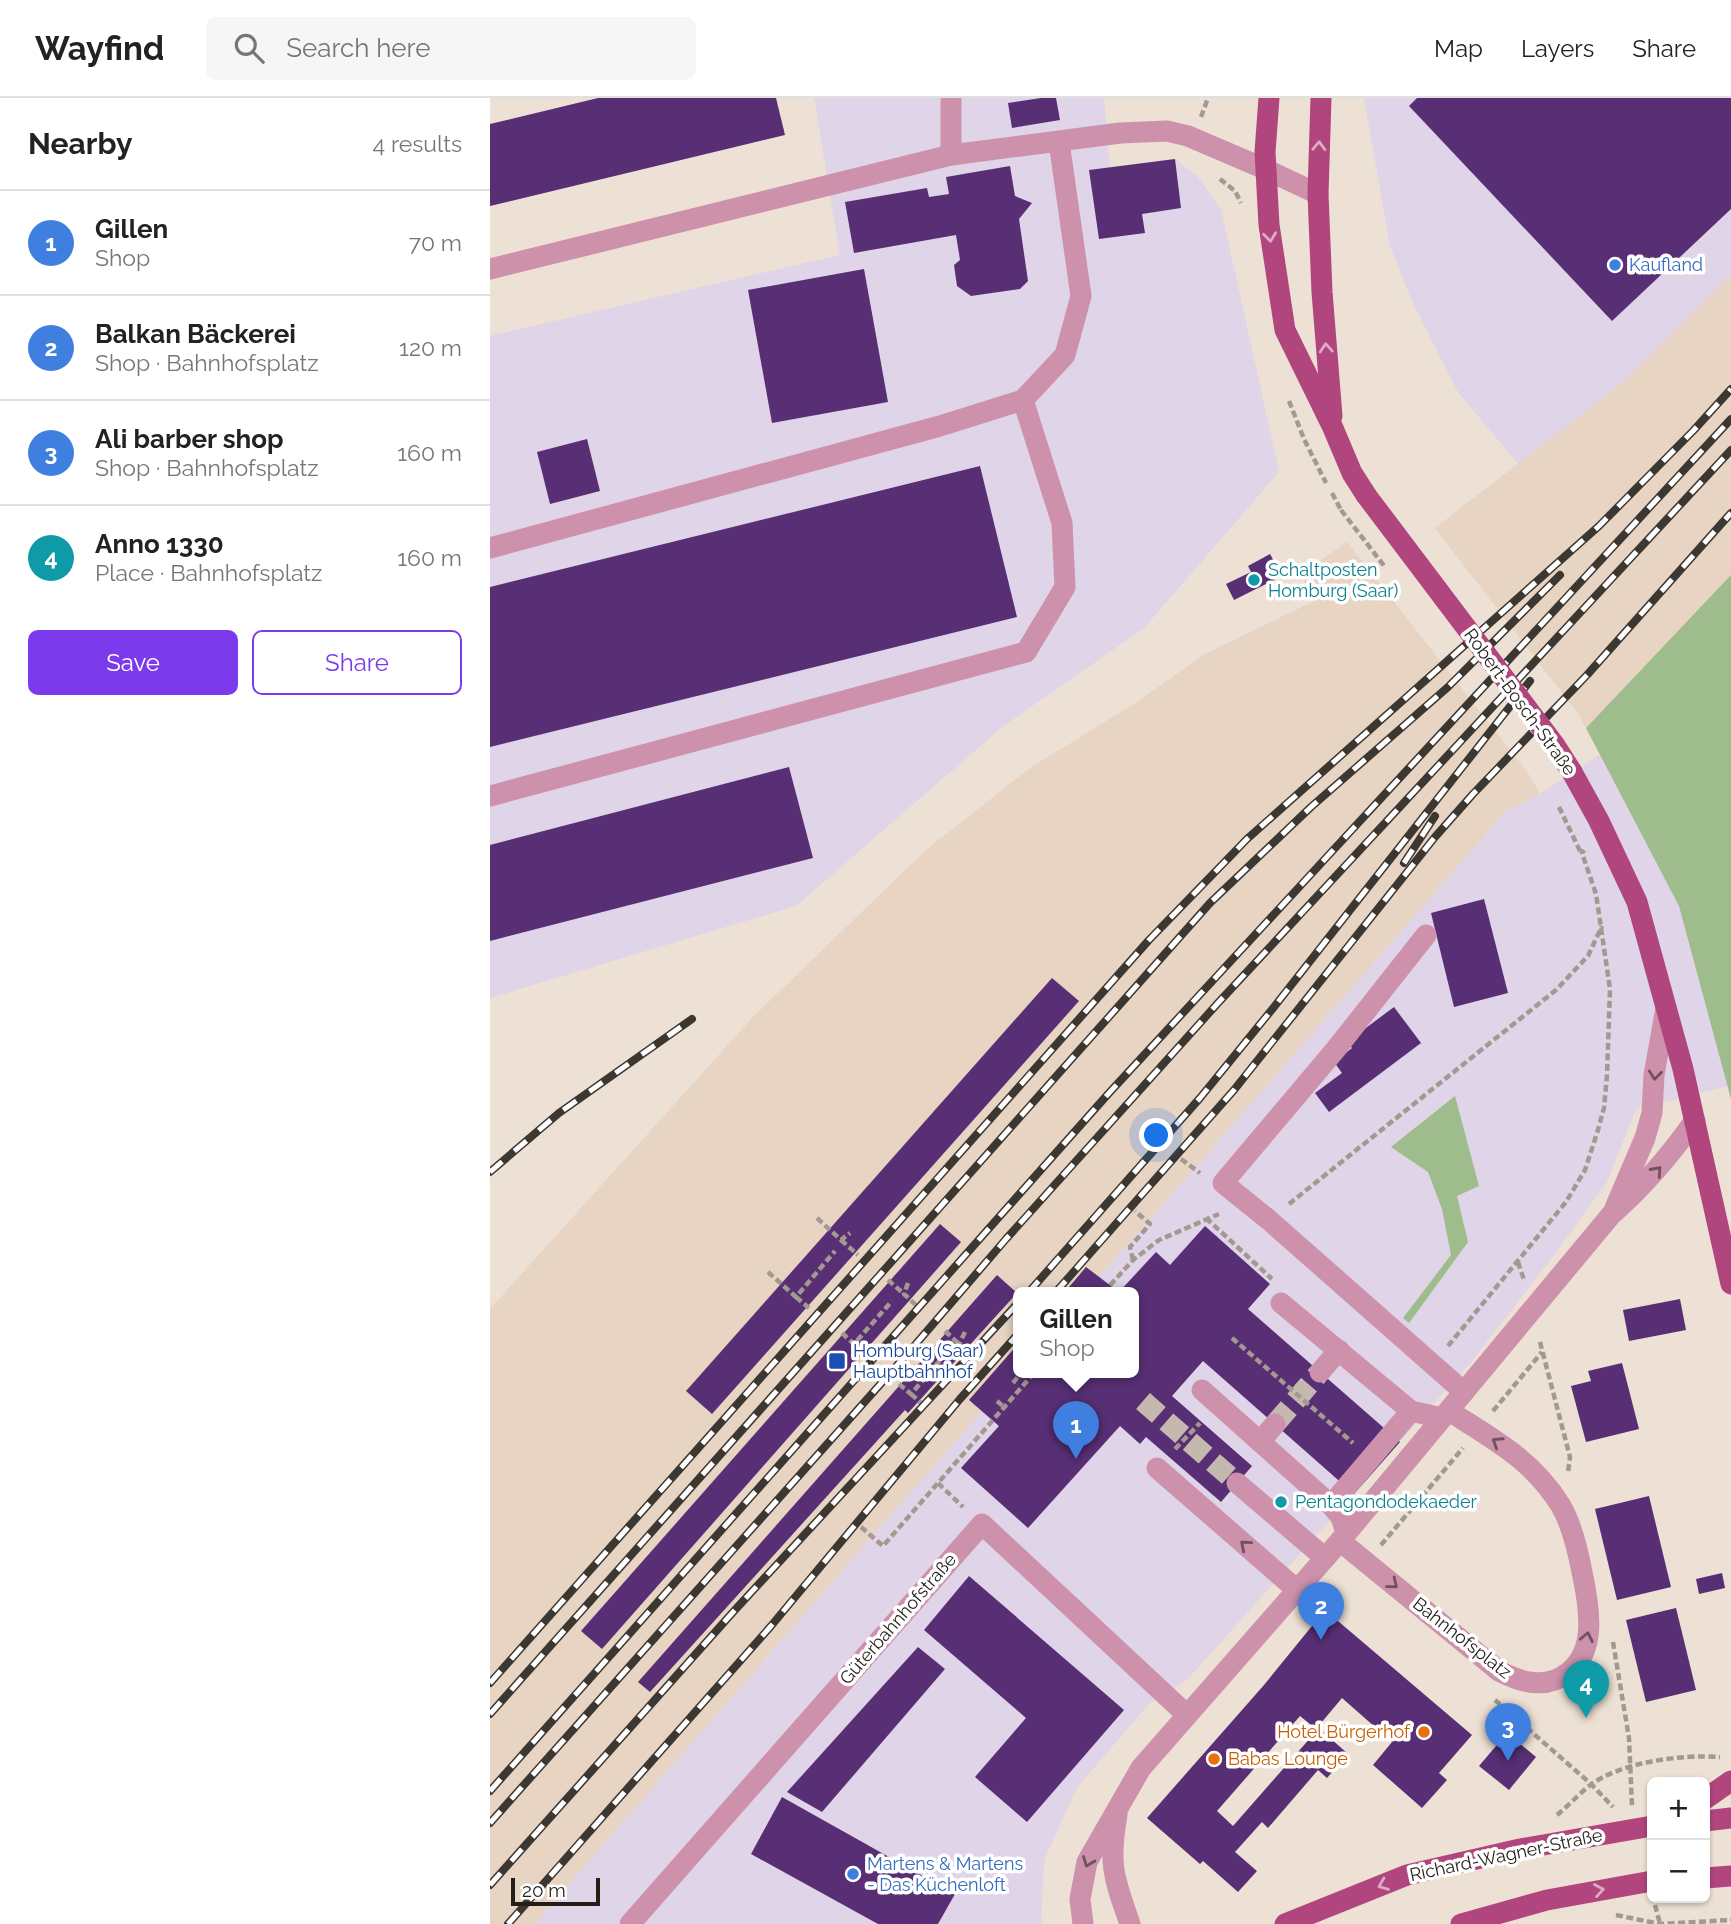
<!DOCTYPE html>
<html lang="en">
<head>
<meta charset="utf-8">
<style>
  body { margin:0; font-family:Raleway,sans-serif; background:#f6f6f6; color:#222 }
  .controls { position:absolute; right:21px; bottom:21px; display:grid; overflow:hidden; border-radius:10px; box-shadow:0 2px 5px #0004 }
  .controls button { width:63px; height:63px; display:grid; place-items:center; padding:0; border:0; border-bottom:2px solid #e0e0e0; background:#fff; color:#222; font:35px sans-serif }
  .scale { position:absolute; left:21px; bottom:18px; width:89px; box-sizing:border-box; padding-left:7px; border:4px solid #231e1a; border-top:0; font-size:19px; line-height:24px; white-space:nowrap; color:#231e1a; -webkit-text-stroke:5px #fff; paint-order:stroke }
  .you { position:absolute; left:667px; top:1038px; width:24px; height:24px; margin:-18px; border:5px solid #fff; border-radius:50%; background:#1a73e8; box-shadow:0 0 0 10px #1a73e833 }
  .badge { display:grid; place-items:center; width:46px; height:46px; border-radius:50%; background:#7c3aed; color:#fff; font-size:23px; font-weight:700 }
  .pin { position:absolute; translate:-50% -58px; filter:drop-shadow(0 2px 4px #0008) }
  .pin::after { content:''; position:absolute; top:37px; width:24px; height:21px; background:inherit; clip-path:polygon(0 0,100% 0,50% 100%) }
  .popup { position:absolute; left:523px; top:1189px; width:126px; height:91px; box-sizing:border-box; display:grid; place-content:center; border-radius:10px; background:#fff; filter:drop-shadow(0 2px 5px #0005); font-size:23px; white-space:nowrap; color:#767676 }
  .popup b { font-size:26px; color:#222 }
  .popup::after { content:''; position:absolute; left:50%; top:100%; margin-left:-14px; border:14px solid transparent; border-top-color:#fff }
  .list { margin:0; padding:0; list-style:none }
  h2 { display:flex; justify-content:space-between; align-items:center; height:91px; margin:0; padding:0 28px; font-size:30px }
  h2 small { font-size:23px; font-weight:400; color:#767676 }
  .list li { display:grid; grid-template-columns:46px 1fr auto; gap:21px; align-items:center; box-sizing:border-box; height:105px; padding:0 28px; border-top:2px solid #e0e0e0 }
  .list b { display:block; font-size:26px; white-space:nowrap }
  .list p { margin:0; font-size:23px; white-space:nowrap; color:#767676 }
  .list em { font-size:23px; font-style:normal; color:#767676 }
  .actions { display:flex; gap:14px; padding:21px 28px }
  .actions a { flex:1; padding:16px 0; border:2px solid #7c3aed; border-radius:10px; text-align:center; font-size:24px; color:#7c3aed }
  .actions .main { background:#7c3aed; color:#fff }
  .icon { flex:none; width:38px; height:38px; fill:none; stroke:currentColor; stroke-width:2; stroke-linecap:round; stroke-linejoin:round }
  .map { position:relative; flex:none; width:1241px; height:1826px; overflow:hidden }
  header { display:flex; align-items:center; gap:42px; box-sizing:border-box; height:98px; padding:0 35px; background:#fff; border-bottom:2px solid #e0e0e0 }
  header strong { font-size:33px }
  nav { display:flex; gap:38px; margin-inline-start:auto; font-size:24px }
  .search { width:490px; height:63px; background:#f6f6f6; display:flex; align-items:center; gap:18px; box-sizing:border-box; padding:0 24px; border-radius:10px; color:#767676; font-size:26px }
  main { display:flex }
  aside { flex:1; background:#fff }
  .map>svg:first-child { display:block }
  .commercial { fill:#dfd4e8 }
  .built { fill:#e7d4c3 }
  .green { fill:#9ebc8c }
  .building { fill:#582f75 }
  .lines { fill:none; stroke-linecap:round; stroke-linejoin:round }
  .minor-tunnel { stroke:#c5b9af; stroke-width:21; stroke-dasharray:21 10; stroke-linecap:butt }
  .path { stroke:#a39990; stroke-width:4.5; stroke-dasharray:7 3.5; stroke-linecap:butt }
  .minor { stroke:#cd91ac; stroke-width:21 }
  .major { stroke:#b1457d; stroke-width:21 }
  .rail-casing { stroke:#3d3732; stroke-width:8 }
  .rail { stroke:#fff; stroke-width:5; stroke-dasharray:16; stroke-linecap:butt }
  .path-bridge { stroke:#a39990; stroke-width:4.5; stroke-dasharray:7 3.5; stroke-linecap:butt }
  .major-bridge { stroke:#b1457d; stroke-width:21 }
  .oneway { stroke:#dcabc4 }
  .oneway2 { stroke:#6f525c }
  .shop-dot { fill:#3f7fe0; stroke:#fff; stroke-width:2.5 }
  .culture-dot { fill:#0f9aa8; stroke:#fff; stroke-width:2.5 }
  .transit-dot { fill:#1a4fb4; stroke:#fff; stroke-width:2.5 }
  .food-dot { fill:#e8710a; stroke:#fff; stroke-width:2.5 }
  .labels { text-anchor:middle; stroke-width:7; stroke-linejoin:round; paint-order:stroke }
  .shop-label { font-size:18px; fill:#366cbe; stroke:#fff; text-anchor:start }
  .culture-label { font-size:18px; fill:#0d838f; stroke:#fff; text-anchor:start }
  .street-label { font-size:18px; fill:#231e1a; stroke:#fff }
  .transit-label { font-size:18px; fill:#164399; stroke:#fff; text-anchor:start }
  .food-label { font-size:18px; fill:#c56008; stroke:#fff; text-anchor:end }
</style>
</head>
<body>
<header>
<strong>Wayfind</strong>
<div class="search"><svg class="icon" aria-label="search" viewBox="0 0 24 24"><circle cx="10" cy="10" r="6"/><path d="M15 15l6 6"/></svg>Search here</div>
<nav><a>Map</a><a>Layers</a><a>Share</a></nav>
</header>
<main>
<aside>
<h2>Nearby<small>4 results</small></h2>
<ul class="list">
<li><span class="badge" style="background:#3f7fe0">1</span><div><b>Gillen</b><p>Shop</p></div><em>70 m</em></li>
<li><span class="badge" style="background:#3f7fe0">2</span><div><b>Balkan Bäckerei</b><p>Shop · Bahnhofsplatz</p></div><em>120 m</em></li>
<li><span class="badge" style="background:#3f7fe0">3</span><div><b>Ali barber shop</b><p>Shop · Bahnhofsplatz</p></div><em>160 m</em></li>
<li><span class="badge" style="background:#0f9aa8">4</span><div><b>Anno 1330</b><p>Place · Bahnhofsplatz</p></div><em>160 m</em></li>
</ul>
<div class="actions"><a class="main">Save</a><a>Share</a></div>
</aside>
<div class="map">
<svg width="1241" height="1826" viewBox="0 0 1241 1826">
  <rect width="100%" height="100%" fill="#ede0d4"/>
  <g class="commercial">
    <polygon points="324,0 614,0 620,70 685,61 707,78 731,111 789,374 654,530 511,630 306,808 0,900 0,238 350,157"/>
    <polygon points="874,0 1241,0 1241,178 1133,284 1029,367 968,294 921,201 900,148"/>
    <polygon points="1111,656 1190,808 1239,988 1146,1011 1117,1084 1064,1157 982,1263 698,1581 659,1606 588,1688 554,1762 551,1826 44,1826 528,1271 528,1275 644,1275 644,1195 595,1195 1016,713 1050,696"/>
  </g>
  <g class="built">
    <polygon points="1241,178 1241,477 1096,630 1089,617 945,430 1133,284"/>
    <polygon points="857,444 1038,675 1050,696 1016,713 595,1195 528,1195 528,1271 44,1826 0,1826 0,1211 263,919 437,751 540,670 644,606 715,556 826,502 810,477"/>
  </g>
  <g class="green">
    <polygon points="1241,477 1241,1001 1189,808 1096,630"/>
    <polygon points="965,998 989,1088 967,1098 978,1144 919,1225 913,1220 961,1157 952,1111 938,1074 901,1049"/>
  </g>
  <g class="building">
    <polygon points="108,0 286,0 295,37 0,108 0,26"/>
    <polygon points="551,0 566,0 570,22 522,30 518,5"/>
    <polygon points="927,0 1241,0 1241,111 1122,223 919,8"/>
    <polygon points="685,61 691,110 652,116 655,135 609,141 599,72"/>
    <polygon points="520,68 525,98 542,105 529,121 538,183 530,191 481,198 467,188 464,167 470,162 466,137 364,155 355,104 437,90 439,99 459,96 456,79"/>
    <polygon points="374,171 398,304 282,325 258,192"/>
    <polygon points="97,341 110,393 60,406 47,354"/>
    <polygon points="490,368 527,519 0,649 0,489"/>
    <polygon points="780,456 792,478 744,502 736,486 761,474 758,468"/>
    <polygon points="299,669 323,760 0,843 0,747"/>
    <polygon points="994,801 1018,895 964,909 941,815"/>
    <polygon points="562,880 589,903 222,1316 196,1293"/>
    <polygon points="904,909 931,945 839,1014 825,995 852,975 844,964 862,950 857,944"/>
    <polygon points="450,1126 471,1144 112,1551 91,1533"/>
    <polygon points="715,1128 780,1186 758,1211 910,1344 864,1396 713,1263 682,1298 762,1368 731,1404 656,1339 650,1346 630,1328 538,1430 471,1370 509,1328 479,1302 528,1246 528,1275 644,1275 644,1195 574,1195 596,1169 629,1194 666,1154 680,1167"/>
    <polygon points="507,1177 527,1195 418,1315 415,1312 160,1594 148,1584"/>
    <polygon points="1190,1201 1196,1232 1139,1243 1133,1212"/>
    <polygon points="1132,1265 1149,1331 1096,1344 1081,1288 1101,1283 1098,1273"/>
    <polygon points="1159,1398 1181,1489 1127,1502 1105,1411"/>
    <polygon points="1232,1475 1235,1490 1209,1496 1206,1481"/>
    <polygon points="479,1478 634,1612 537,1724 485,1679 536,1620 434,1532"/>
    <polygon points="1186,1510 1206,1592 1156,1604 1136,1522"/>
    <polygon points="835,1512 982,1637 949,1675 957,1682 932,1710 883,1667 902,1644 852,1600 826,1631 810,1618 727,1713 743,1728 829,1630 858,1656 837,1680 828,1672 778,1730 772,1724 745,1754 767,1773 748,1794 713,1763 710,1766 657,1720 774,1587"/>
    <polygon points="428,1549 455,1571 332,1714 297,1694"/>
    <polygon points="1017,1635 1046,1659 1019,1692 989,1668"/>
    <polygon points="292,1699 465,1796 448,1826 388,1826 261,1756"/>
  </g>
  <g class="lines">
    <g class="minor-tunnel">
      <polyline points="653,1303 747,1385"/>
      <polyline points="785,1326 830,1274"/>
    </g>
    <g class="path">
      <polyline points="711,19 718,0"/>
      <polyline points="730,81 745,93 751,105"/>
      <polyline points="799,303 814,341 836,385"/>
      <polyline points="842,395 851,412"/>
      <polyline points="1069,709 1091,755"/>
      <polyline points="691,1061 710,1075"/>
      <polyline points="799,1106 1066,892 1098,858 1112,828"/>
      <polyline points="327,1120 351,1142 360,1135"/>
      <polyline points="716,1120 782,1181"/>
      <polyline points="351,1142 368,1157"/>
      <polyline points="643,1162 640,1149 660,1126 645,1113"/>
      <polyline points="1028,1164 1034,1182"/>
      <polyline points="278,1174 306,1199 345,1153"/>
      <polyline points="398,1182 414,1196"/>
      <polyline points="418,1185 414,1196 427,1208"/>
      <polyline points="613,1195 643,1162 669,1142 729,1116"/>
      <polyline points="306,1199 319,1210"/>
      <polyline points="455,1233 469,1246"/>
      <polyline points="475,1234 469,1246 477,1253"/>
      <polyline points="352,1235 364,1246 402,1203"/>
      <polyline points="742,1240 863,1345"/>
      <polyline points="1050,1244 1080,1359 1078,1375"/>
      <polyline points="364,1246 381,1260"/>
      <polyline points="958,1248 1076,1104 1095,1072 1108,1032 1114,1010 1117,977 1120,891 1106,796 1092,755 1094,752"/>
      <polyline points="523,1285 531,1275"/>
      <polyline points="409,1286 421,1296 459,1252"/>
      <polyline points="421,1296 431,1305"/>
      <polyline points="507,1303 515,1310"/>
      <polyline points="1003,1313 1052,1254"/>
      <polyline points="685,1351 710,1325"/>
      <polyline points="448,1385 473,1409"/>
      <polyline points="371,1429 393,1448 544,1275"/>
      <polyline points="891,1447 973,1350"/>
      <polyline points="1123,1544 1139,1640 1142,1708"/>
      <polyline points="1005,1602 1101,1686 1123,1709"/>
      <path d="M1067,1717C1078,1708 1088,1697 1099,1688C1130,1664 1192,1656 1230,1659"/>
      <polyline points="1165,1807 1170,1826"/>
      <polyline points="1126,1817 1170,1826 1241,1822"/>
    </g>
    <g class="minor">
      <polyline points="461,0 461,57"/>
      <polyline points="0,171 461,57 630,35 677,33 698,38 775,71 828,96"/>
      <polyline points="0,450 450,328 533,302 575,257 591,198 569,44"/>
      <polyline points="0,698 536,554 575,489 572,425 533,302"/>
      <polyline points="936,837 846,951 733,1085 779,1122 974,1294"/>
      <polyline points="1125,1110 1155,1040 1162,1015 1164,977 1176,910"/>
      <polyline points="791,1205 921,1313 952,1320"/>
      <polyline points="830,1274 849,1252"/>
      <polyline points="712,1292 841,1407 851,1419 856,1435"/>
      <polyline points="770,1344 785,1326"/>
      <polyline points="667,1370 807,1492"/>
      <polyline points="747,1385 835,1460"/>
      <polyline points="841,1407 921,1313"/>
      <path d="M850,1443L1009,1573C1027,1582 1045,1589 1065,1582C1110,1564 1100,1511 1092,1474C1088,1453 1082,1427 1071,1408C1043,1362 1003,1341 959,1313"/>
      <path d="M627,1717C618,1767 624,1780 640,1826"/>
      <polyline points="140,1826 492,1426 697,1617"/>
      <path d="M593,1826L590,1801L597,1764L651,1670L850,1443L1121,1117C1154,1088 1180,1058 1205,1022"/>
    </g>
    <g class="major">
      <polyline points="779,0 775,54 779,127 795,232 843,330 862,375 876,397"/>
      <polyline points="831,0 828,96 832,194 842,318"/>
      <polyline points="1082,674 1109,723 1147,804 1193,971 1241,1186"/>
      <polyline points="1215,1701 1241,1683"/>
      <polyline points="1215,1723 1241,1720"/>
      <polyline points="1215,1780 1241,1778"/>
      <polyline points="795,1826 917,1777 1030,1751 1162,1728"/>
      <polyline points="971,1826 1057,1802 1162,1783"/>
    </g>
    <g class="rail-casing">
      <g id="rail">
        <polyline points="914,765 945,718"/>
        <polyline points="0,1074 69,1015 202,921"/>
        <polyline points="538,1195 710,1000 784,909 1040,583"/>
        <polyline points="565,1195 744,992 945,739 983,696 1097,577 1241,415"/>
        <polyline points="0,1585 659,842 757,741 1109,428 1203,333 1241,291"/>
        <polyline points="0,1616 720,805 821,709 958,589 1070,477"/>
        <polyline points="0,1693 619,995 1241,321"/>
        <polyline points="0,1725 419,1254 516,1141 728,905 1241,352"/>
        <polyline points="0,1787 244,1513 528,1205"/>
        <polyline points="18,1826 281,1528 470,1301 528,1236"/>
      </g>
    </g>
    <use href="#rail" class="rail"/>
    <polyline class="path-bridge" points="851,412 895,469"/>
    <polyline class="major-bridge" points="876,397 1064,646 1082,674"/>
  </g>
  <defs><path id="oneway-chevron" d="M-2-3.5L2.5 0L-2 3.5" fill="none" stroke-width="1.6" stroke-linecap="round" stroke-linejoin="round" transform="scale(1.75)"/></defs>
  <g class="oneway">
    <use href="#oneway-chevron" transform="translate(829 48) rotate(-88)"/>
    <use href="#oneway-chevron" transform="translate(780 139) rotate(83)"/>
    <use href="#oneway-chevron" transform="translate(836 250) rotate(-94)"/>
    <use href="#oneway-chevron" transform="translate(893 1787) rotate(158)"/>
    <use href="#oneway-chevron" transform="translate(1109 1792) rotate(-10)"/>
  </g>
  <g class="oneway2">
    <use href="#oneway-chevron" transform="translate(1165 977) rotate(96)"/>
    <use href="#oneway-chevron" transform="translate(1167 1073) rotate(-48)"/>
    <use href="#oneway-chevron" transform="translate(1007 1344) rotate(-147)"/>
    <use href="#oneway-chevron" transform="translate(755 1447) rotate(-139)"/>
    <use href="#oneway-chevron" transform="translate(903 1486) rotate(39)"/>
    <use href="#oneway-chevron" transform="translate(1097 1539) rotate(-78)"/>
    <use href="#oneway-chevron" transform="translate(598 1764) rotate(111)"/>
  </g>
  <g class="shop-dot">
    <circle cx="1125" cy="167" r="7"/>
    <circle cx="363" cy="1776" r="7"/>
  </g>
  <g class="culture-dot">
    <circle cx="764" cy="482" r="7"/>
    <circle cx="791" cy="1404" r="7"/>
  </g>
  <rect class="transit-dot" x="338" y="1254" width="18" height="18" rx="3.5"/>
  <g class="food-dot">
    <circle cx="934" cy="1634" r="7"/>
    <circle cx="724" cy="1661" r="7"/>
  </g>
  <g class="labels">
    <g class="shop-label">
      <text x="1139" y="173">Kaufland</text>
      <text x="377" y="1772">Martens &amp; Martens<tspan x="377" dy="21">- Das Küchenloft</tspan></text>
    </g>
    <g class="culture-label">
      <text x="778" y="478">Schaltposten<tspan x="778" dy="21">Homburg (Saar)</tspan></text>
      <text x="805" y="1410">Pentagondodekaeder</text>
    </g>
    <g class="street-label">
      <text transform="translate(1030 604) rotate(54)" y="6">Robert-Bosch-Straße</text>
      <text transform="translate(408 1521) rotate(-49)" y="6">Güterbahnhofstraße</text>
      <text transform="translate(972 1540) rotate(38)" y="6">Bahnhofsplatz</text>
      <text transform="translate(1016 1757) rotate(-12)" y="6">Richard-Wagner-Straße</text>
    </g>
    <g class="transit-label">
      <text x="363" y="1259">Homburg (Saar)<tspan x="363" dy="21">Hauptbahnhof</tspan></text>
    </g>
    <g class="food-label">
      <text x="920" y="1640">Hotel Bürgerhof</text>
      <text x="738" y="1667" text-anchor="start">Babas Lounge</text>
    </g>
  </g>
</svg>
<div class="controls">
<button>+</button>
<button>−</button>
</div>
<div class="scale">20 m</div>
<div class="you"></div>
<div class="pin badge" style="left:586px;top:1361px;background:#3f7fe0">1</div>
<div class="popup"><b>Gillen</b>Shop</div>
<div class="pin badge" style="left:831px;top:1542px;background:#3f7fe0">2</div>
<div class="pin badge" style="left:1018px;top:1663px;background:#3f7fe0">3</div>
<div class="pin badge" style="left:1096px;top:1620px;background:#0f9aa8">4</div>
</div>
</main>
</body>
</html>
